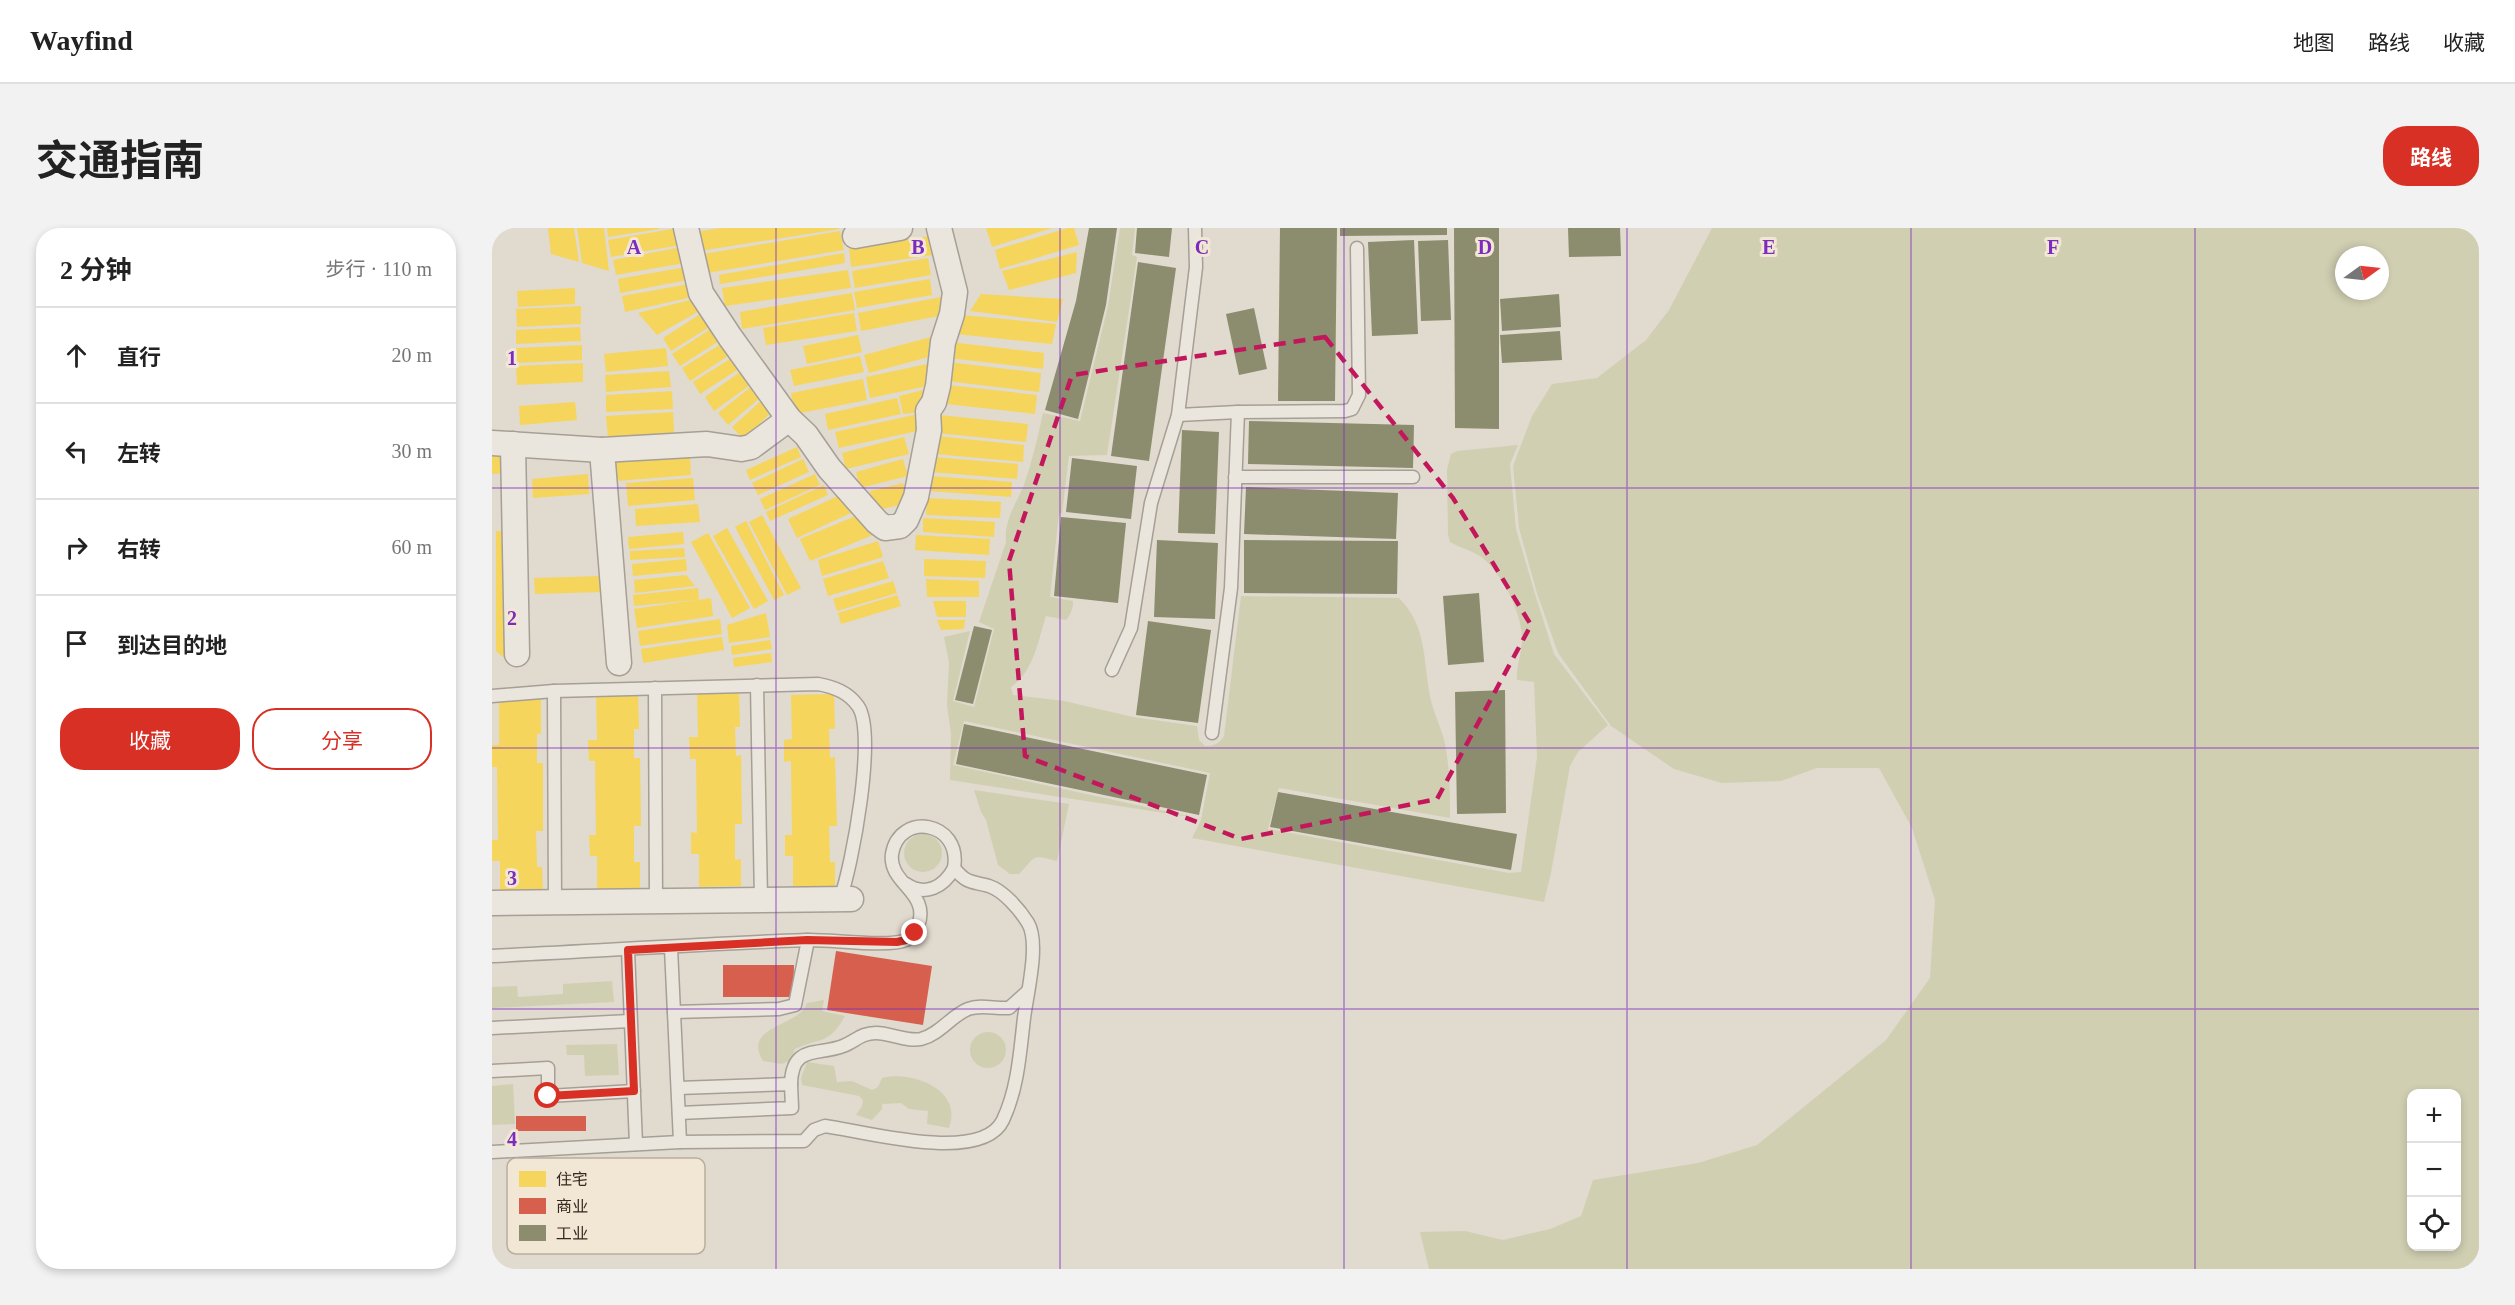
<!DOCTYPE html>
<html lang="zh">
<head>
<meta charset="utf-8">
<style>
  body { margin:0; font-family:"Times New Roman","Noto Sans SC",serif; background:#f2f2f2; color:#222 }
  .controls { position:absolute; right:18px; bottom:18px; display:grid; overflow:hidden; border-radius:12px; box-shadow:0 3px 9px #0003 }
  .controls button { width:54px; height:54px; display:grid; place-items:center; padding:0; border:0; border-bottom:2px solid #e0e0e0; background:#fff; color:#222; font:30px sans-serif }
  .compass { position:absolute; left:1843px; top:18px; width:54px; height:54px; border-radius:50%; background:#fff; box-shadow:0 3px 9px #0003; rotate:75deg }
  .stop { position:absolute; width:18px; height:18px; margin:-14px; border:4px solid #d93025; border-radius:50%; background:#fff }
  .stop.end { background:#d93025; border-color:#fff; box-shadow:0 2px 6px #0008 }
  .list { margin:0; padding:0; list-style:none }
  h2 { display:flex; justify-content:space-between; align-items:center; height:78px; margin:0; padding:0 24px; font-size:26px }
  h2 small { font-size:20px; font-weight:400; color:#767676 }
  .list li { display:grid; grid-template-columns:39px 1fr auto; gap:18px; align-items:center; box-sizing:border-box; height:96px; padding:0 24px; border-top:2px solid #e0e0e0 }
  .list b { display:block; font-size:22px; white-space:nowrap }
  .list em { font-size:20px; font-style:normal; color:#767676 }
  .actions { display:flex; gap:12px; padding:18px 24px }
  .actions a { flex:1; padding:14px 0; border:2px solid #d93025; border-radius:24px; text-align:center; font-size:21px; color:#d93025 }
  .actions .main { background:#d93025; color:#fff }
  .icon { flex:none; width:33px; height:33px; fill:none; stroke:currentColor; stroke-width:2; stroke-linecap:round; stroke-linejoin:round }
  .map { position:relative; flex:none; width:1987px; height:1041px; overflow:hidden; border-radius:24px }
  header { display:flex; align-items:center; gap:36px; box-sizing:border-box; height:84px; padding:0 30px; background:#fff; border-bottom:2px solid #e0e0e0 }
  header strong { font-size:28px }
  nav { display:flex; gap:33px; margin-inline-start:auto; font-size:21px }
  .intro { display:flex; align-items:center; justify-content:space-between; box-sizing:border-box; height:144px; padding:0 36px }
  h1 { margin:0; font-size:42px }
  .button { padding:15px 27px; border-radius:24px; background:#d93025; color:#fff; font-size:21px; font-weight:700 }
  main { display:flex; gap:36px; padding:0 36px }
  aside { flex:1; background:#fff; border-radius:24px; box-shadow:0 3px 9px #0003 }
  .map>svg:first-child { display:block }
  .green { fill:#d1cfb2; fill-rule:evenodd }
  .homes { fill:#f6d55c }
  .shops { fill:#d6604d }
  .industry { fill:#8c8c6e }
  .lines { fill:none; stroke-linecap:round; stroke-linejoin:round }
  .lane-casing { stroke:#a69f96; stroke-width:15 }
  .street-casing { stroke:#a69f96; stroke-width:27 }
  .lane { stroke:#eae6de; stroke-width:12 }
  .street { stroke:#eae6de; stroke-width:24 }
  .route { stroke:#d93025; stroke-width:8 }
  .marked { fill:none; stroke:#c2185b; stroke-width:4.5; stroke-dasharray:12 8; stroke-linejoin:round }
  .grid { fill:none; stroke:#7b2cbf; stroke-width:1.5; stroke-opacity:0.55 }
  .key { fill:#f2e7d4; stroke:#b9ae9e; stroke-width:1.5 }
  .key-label { font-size:16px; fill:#342820 }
  .grid-label { font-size:20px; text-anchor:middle; font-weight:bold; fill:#7b2cbf; stroke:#f2e7d4; stroke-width:6; stroke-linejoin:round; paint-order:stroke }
</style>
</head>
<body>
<header>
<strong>Wayfind</strong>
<nav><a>地图</a><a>路线</a><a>收藏</a></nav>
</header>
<div class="intro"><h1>交通指南</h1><a class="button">路线</a></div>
<main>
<aside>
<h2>2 分钟<small>步行 · 110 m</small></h2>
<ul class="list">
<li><svg class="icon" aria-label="ahead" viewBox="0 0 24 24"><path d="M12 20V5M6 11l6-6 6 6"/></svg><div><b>直行</b></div><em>20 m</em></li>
<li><svg class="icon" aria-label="left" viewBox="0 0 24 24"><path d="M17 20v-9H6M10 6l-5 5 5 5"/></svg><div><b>左转</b></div><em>30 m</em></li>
<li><svg class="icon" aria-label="right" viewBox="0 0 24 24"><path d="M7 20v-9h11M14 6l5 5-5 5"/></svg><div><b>右转</b></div><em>60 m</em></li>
<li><svg class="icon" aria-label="arrive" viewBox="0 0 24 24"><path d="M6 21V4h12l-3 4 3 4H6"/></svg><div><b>到达目的地</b></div></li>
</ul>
<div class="actions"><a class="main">收藏</a><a>分享</a></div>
</aside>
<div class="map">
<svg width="1987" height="1041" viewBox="0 0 1987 1041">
  <rect width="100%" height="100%" fill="#e1dace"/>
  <g class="green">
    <path d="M628,0H643L640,27L645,29L615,227L577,228L570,285H567L558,369L581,373C581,381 579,386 574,392L554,388C546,413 542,443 519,459L521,467L572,473L641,489L705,498L707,512L713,518C722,518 727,516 732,508L749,368L907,370C935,398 931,431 938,468C941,485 950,500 953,516C958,541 958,565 958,590L787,560L776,601L1017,645L1029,644L1045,529L1042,454L1025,452C1024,438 1030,425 1030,410C1030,385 1009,343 988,328C979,322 968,320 958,314L956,307L955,241L959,226L965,223L1026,217L1018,236L1024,301L1043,366L1062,426L1116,497L1086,524L1078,538L1059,645L1052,674L700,610L709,592L718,545L472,493L461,537L705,590L458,552L459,506L455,477L457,434L452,409L478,403L461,473L482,479L502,401L487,394L514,314C512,292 524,276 532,257C540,233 546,209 551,185L588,193L616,78Z"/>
    <path d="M1220,0H1987V1041H937L928,1004L973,1003L1011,1012L1058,1001L1089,988L1101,952L1206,935L1265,917L1394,812L1438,750L1443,672L1420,600L1387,540H1325L1289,553L1230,555L1182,541L1119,498L1066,425L1045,365L1027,300L1021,238L1040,188L1060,156L1105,150L1154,112L1177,82ZM1852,27H1888V63H1852ZM1920,866H1964V1018H1920Z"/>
    <path d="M482,562L577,576L565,633C538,626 545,628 527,646H518L506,637L494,592L489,584Z"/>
    <circle cx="431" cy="625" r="19"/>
    <polygon points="120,753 122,774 0,780 0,759 25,758 26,769 71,766 71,756"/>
    <path d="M332,772L330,783L353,788C337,817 329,809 303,821L299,832L290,836L271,833C249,797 308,799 315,775Z"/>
    <circle cx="496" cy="822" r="18"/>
    <polygon points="125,816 127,847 93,848 92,827 75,827 74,817"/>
    <path d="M315,834L342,838L345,854L360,853L380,862L386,859L390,850C420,842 472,862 457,900L435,896L436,883L417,881L409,875L390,876V881L380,892L364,887L370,878L371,872L367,868L310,857L309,850Z"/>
    <polygon points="21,856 23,896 0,897 0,858"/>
  </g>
  <g class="homes">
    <polygon points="56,0 82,0 87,34 59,26"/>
    <polygon points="85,0 112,0 117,43 90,35"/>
    <polygon points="115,0 167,0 167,1 116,9"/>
    <polygon points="186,0 189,17 119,29 116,12"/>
    <polygon points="229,0 347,0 347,1 208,23 205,4"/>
    <polygon points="494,0 560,0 500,19"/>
    <polygon points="576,0 582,0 587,17 508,41 503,22"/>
    <polygon points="348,3 352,22 215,45 212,26"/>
    <polygon points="438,8 441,27 359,39 357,19"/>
    <polygon points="190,19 193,35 124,47 121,32"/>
    <polygon points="585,24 584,45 517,62 510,43"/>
    <polygon points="352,25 353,35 228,56 227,47"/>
    <polygon points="436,30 439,47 363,60 360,43"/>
    <polygon points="194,39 196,52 128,65 126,51"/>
    <polygon points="356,42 359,60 233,78 230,60"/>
    <polygon points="438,51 440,67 365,80 362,64"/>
    <polygon points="197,56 200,69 133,84 130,68"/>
    <polygon points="83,60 83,76 26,79 25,63"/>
    <polygon points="360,65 363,82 250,101 248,84"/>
    <polygon points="489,66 571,71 565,94 478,83"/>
    <polygon points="449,69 452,87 369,103 366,85"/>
    <polygon points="202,71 209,82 165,107 146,85"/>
    <polygon points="89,78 89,96 25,99 24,81"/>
    <polygon points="210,85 219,98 179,123 171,110"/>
    <polygon points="362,85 365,103 274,117 271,100"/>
    <polygon points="470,87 564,96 560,116 464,106"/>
    <polygon points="88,99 89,113 24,116 24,102"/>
    <polygon points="219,101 227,113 188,138 180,126"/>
    <polygon points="366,107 370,124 315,136 311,118"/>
    <polygon points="439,109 444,127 377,145 372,127"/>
    <polygon points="458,114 552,125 551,141 456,130"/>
    <polygon points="229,116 236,128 198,153 190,140"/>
    <polygon points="90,117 90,132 25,135 24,120"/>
    <polygon points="174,120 176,138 114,144 112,126"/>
    <polygon points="368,128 372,144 302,158 298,142"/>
    <polygon points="238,131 245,142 208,166 201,154"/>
    <polygon points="456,134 549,145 547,164 454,153"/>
    <polygon points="91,135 91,154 25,157 24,138"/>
    <polygon points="435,136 440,157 378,170 374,149"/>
    <polygon points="177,143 179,159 114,164 113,147"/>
    <polygon points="248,144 258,157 222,183 213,169"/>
    <polygon points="371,151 375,172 303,186 299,165"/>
    <polygon points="456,157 545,167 543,186 454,176"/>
    <polygon points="260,158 269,169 236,197 226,185"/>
    <polygon points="439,160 428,184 411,186 407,168"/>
    <polygon points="180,163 181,181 114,184 114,167"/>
    <polygon points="405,170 409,186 336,202 333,186"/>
    <polygon points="271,171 281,183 251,211 240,199"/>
    <polygon points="83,174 85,192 28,197 27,178"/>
    <polygon points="181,184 182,205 116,210 114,188"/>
    <polygon points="427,186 430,202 347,220 343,204"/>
    <polygon points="448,187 536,196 534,214 445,205"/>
    <polygon points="445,208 532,217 531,234 443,226"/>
    <polygon points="412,209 417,226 354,241 350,225"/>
    <polygon points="305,219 309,229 258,252 254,242"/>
    <polygon points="0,223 13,223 14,245 0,246"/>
    <polygon points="198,226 199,247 125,253 123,232"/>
    <polygon points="441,229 526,236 525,251 439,244"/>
    <polygon points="311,231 317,244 266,267 260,255"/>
    <polygon points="411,231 416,248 368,260 364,244"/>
    <polygon points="96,246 97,266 41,270 40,251"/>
    <polygon points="323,246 328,257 273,282 268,271"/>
    <polygon points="439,248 520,254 519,269 438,263"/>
    <polygon points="201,250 203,272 136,278 134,255"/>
    <polygon points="411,255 416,275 382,283 378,263"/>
    <polygon points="332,257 336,267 278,293 274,284"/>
    <polygon points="350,266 359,285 305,310 296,291"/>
    <polygon points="435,270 509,274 508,290 434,287"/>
    <polygon points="206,276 208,294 144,298 143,281"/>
    <polygon points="371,285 381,307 318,333 308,311"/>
    <polygon points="270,287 309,360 295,367 257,294"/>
    <polygon points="431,290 503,294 502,309 431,304"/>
    <polygon points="254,293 292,367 282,372 243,299"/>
    <polygon points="235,300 276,373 262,381 221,308"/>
    <polygon points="4,303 14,303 16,433 4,423"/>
    <polygon points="191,304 192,316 137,321 136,309"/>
    <polygon points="216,305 258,380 240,390 199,314"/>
    <polygon points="424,307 498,311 497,327 423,322"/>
    <polygon points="386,313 391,329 330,348 326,332"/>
    <polygon points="192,320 193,329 138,332 138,323"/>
    <polygon points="194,331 195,343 141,348 140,336"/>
    <polygon points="432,331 494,333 493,350 432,348"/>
    <polygon points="391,333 397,350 336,368 331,351"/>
    <polygon points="194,347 203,358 143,365 142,352"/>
    <polygon points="111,348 112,364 43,366 42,350"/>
    <polygon points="434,351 487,353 487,369 435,369"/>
    <polygon points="401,353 405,365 345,383 341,371"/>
    <polygon points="206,360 207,372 219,370 221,388 145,400 142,381 203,372 142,378 141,367"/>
    <polygon points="405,367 409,378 349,396 346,385"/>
    <polygon points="441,373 474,373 474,389 445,389"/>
    <polygon points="274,385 278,409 237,415 235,397"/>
    <polygon points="228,391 230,406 148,418 146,403"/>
    <polygon points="445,392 473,392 472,401 449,402"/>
    <polygon points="230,409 232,422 151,435 149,421"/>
    <polygon points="278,412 280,421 240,427 239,418"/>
    <polygon points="279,425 280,434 242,439 241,430"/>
    <polygon points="247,464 248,499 243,499 244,528 249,527 250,596 243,596 243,632 249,631 249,658 207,659 207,626 199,626 199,604 205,605 204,531 198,531 197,509 206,509 205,465"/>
    <polygon points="146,466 147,501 142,501 142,530 148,530 149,598 142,598 142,634 148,634 148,661 105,661 105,628 98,628 97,607 104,607 103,533 97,533 96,512 105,512 104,467"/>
    <polygon points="342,466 343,501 337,501 338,530 343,529 345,598 337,598 338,634 343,634 343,661 301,661 301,628 293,628 293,607 300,607 299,533 292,534 292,512 300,511 299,467"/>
    <polygon points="49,471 49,506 45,506 45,535 51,535 51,603 44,603 45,639 50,639 51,666 8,666 8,633 0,633 0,612 6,612 5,539 0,539 0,517 7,517 7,472"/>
  </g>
  <g class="shops">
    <polygon points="344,723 440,738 431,797 335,782"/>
    <polygon points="231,737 302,737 301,769 231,769"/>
    <rect x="24" y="888" width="70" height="15"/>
  </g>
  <g class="industry">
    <polygon points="597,0 625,0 614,77 586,191 553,182 584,73"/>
    <polygon points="645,0 680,0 677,29 643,25"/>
    <polygon points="788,0 845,0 843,173 786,173"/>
    <polygon points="848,0 955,0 955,7 848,8"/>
    <polygon points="962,0 1007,0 1007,201 963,200"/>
    <polygon points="1076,0 1128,0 1129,28 1077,29"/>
    <polygon points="922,12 926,106 880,108 876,14"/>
    <polygon points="956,12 959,92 929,93 926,13"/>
    <polygon points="646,34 684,40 657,233 619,228"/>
    <polygon points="1067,66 1069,99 1010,103 1008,71"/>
    <polygon points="762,80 775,141 747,147 734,86"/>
    <polygon points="1068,103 1070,132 1010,135 1008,107"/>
    <polygon points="757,193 922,197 921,240 756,236"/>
    <polygon points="690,202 727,204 723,306 686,305"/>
    <polygon points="580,230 645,238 639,291 574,284"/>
    <polygon points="754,259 906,265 904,311 752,306"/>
    <polygon points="569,289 634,295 626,375 562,368"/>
    <polygon points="665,312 726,315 723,391 662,389"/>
    <polygon points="752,312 906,313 905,366 752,365"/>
    <polygon points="987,365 992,434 956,437 951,368"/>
    <polygon points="656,393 719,402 706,495 644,487"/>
    <polygon points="482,398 500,402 481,476 463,472"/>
    <polygon points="1013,462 1014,585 965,586 963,464"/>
    <polygon points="472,496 715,547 707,587 464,536"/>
    <polygon points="786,564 1025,606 1019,642 778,599"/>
  </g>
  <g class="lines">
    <g class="lane-casing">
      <g id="lane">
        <polyline points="686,187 746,184 853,183 860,181 867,167 865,20"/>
        <polyline points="743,249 921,249"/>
        <polyline points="620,442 639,400 659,275 686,187 704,39 703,0"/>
        <polyline points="265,457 269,672"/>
        <polyline points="163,460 164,673"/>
        <polyline points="62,463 63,675"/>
        <path d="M0,468L62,463L326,456C342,459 356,464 366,478C385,505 360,639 348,671"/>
        <polyline points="720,505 739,360 746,184"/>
        <path d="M414,656C433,669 452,659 462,640"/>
        <polyline points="179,720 188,914"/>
        <polyline points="136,722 144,916"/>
        <path d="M0,728C105,723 209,716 314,712C338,711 396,720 414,712C420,709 423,704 426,698C439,664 396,656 400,626C407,583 470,593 462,640C475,656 479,653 497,658C512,663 528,682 536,695C548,715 535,766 532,790C528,824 526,860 511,892C490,937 371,903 333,898L322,902L312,913L188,914L0,924"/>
        <polyline points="182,784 287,781 303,777 316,712"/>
        <polyline points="0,800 138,793"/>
        <polyline points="0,843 56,840 56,868 142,863"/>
        <path d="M299,856C300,816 326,828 351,818C364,813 369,805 384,805C398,805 415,814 429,811C448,806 459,788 476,781C489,776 503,781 517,780L536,763"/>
        <polyline points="186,860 299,856 300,880 187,885"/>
      </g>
    </g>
    <g class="street-casing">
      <g id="street">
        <polyline points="194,0 209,65 238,109 297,191 314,207 337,240 385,294 393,300 408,298 414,292 424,269 437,202 436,183 442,174 446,158 451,114 460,86 463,64 447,0"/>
        <polyline points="363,8 408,0"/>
        <polyline points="0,215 110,222 215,216 249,221 259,219 297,191"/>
        <polyline points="21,216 25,426"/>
        <polyline points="110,222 127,435"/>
        <polyline points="0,675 359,671"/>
      </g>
    </g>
    <use href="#lane" class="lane"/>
    <use href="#street" class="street"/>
  </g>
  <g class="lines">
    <polyline class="route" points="56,868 142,863 136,722 315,712 405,714 414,712 423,705"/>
  </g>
  <path class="marked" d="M833,109L961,270L1039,397L945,571L749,611L533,528L517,333L580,147Z"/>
  <path class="grid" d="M284,0V1041M568,0V1041M852,0V1041M1135,0V1041M1419,0V1041M1703,0V1041M0,260H1987M0,520H1987M0,781H1987"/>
  <rect x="15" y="930" width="198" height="96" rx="9" class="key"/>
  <rect x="27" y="943" width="27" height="16" fill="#f6d55c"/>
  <rect x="27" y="970" width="27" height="16" fill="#d6604d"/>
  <rect x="27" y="997" width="27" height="16" fill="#8c8c6e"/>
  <g class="key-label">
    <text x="64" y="957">住宅</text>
    <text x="64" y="984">商业</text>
    <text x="64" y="1011">工业</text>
  </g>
  <g class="grid-label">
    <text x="142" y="26">A</text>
    <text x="426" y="26">B</text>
    <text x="710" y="26">C</text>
    <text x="993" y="26">D</text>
    <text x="1277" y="26">E</text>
    <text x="1561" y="26">F</text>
    <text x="20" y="137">1</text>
    <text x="20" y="397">2</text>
    <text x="20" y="657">3</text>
    <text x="20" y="918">4</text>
  </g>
</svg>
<div class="controls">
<button>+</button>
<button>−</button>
<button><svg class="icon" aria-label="locate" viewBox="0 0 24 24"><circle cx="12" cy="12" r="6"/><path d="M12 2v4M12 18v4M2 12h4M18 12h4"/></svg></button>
</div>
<svg class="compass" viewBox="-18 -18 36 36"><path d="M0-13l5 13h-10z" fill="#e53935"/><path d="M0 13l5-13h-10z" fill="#767676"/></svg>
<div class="stop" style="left:56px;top:868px"></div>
<div class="stop end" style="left:423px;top:705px"></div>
</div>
</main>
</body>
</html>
